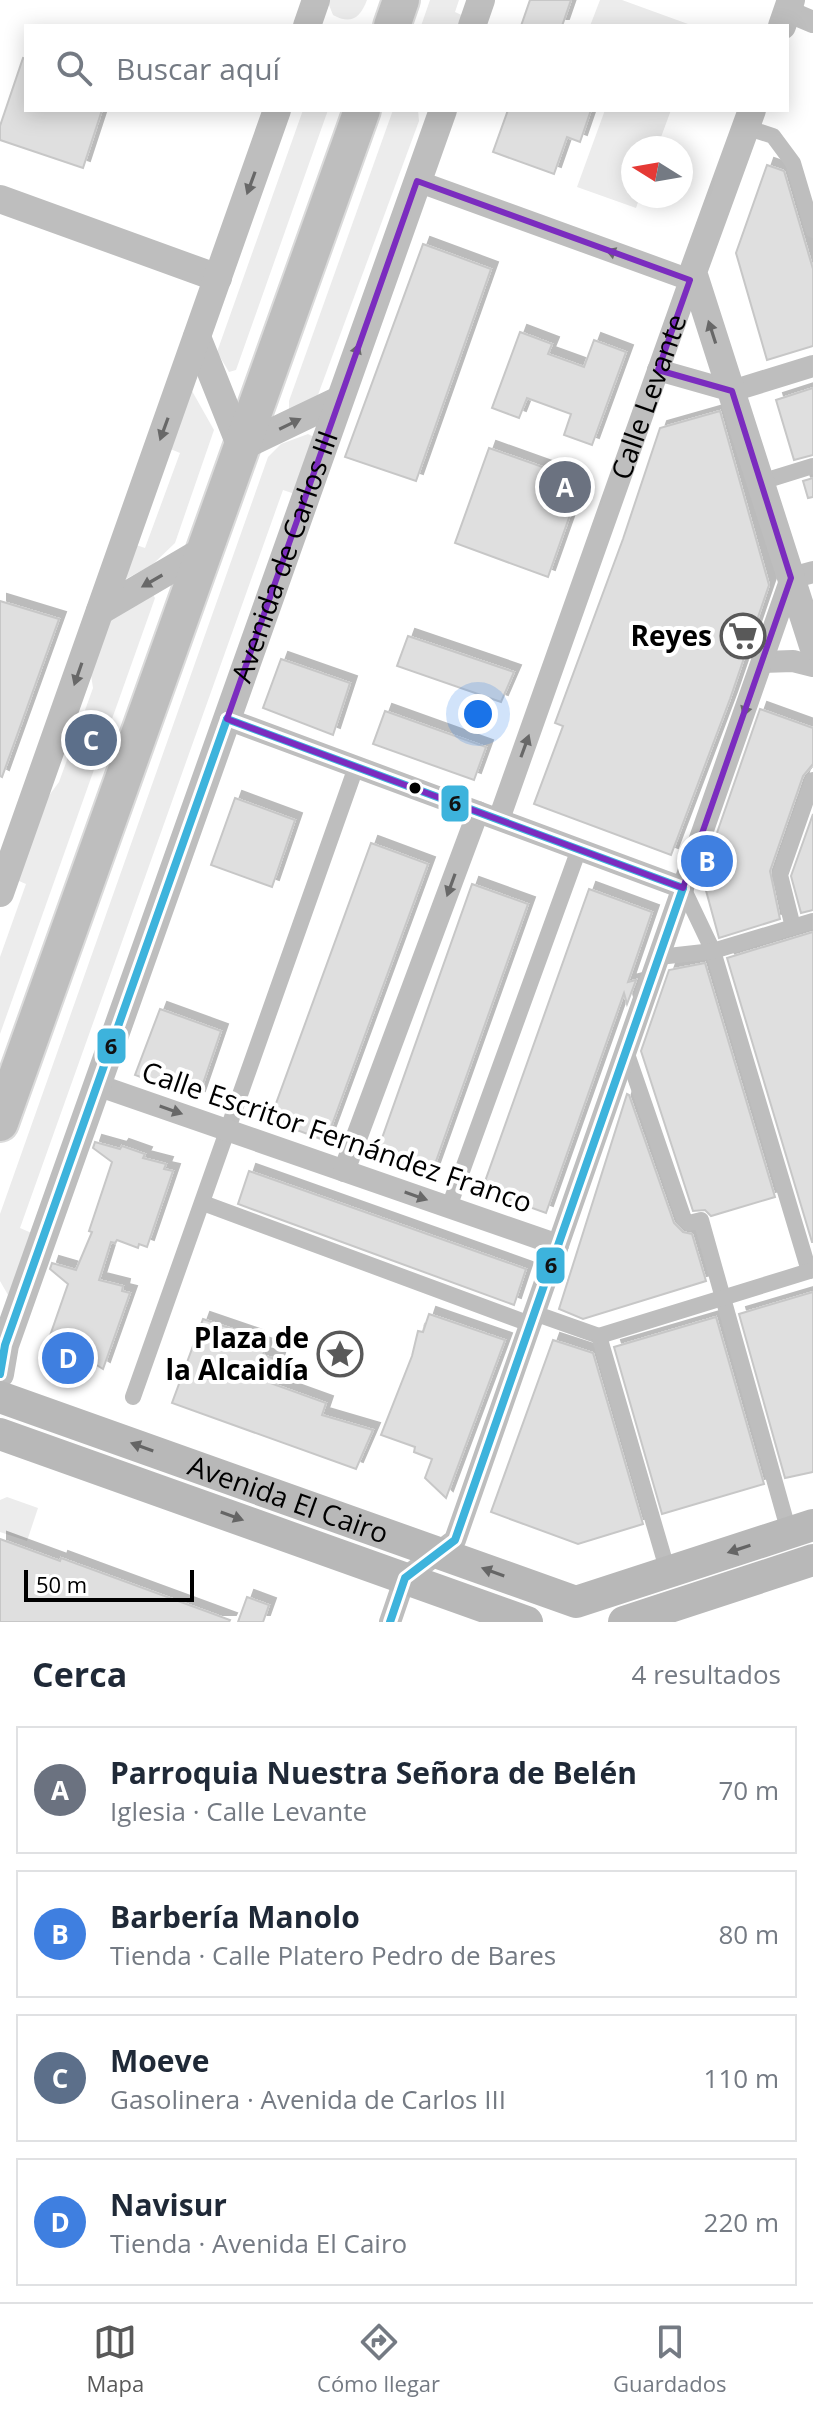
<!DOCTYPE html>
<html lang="es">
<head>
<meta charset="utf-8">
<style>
  body { margin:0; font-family:"Open Sans",sans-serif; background:#f2f2f3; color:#1f2937 }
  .compass { position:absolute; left:621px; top:136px; width:72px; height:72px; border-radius:50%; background:#fff; box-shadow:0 4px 20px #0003; rotate:281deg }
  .scale { position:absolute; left:24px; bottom:20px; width:170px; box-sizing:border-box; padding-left:8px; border:4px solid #000; border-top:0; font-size:22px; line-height:28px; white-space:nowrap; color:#000; -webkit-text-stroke:6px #fff; paint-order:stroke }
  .you { position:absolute; left:478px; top:714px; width:28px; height:28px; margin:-20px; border:6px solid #fff; border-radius:50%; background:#1a73e8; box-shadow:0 0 0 12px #1a73e833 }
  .badge { display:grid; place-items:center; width:52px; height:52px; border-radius:50%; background:#595959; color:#fff; font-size:26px; font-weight:700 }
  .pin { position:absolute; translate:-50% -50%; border:4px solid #fff; box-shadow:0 2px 8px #0006 }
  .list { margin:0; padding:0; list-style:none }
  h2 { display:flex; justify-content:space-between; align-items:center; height:104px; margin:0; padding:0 32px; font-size:34px }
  h2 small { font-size:26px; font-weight:400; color:#747a83 }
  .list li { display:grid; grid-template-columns:52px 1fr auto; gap:24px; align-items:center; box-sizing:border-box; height:128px; margin:0 16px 16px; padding:0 16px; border:2px solid #e0e1e3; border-radius:0px }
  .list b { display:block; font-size:30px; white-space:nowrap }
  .list p { margin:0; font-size:26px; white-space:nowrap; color:#747a83 }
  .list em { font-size:26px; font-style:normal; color:#747a83 }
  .icon { flex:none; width:44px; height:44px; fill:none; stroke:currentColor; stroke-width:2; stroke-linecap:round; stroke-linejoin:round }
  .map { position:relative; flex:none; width:813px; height:1622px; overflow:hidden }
  .search { position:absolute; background:#fff; box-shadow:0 4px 20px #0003; left:24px; right:24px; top:24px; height:88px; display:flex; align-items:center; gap:20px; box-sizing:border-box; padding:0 28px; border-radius:0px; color:#747a83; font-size:30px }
  .sheet { height:680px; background:#fff }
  nav { display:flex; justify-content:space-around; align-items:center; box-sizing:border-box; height:112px; border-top:2px solid #e0e1e3; background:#fff; font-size:22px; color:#747a83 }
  nav a { display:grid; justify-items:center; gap:4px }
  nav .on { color:#595959 }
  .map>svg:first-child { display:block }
  .green { fill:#ececec }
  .building { fill:#dfdfdf; stroke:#c7c7c7; stroke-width:2; filter:url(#shadow) }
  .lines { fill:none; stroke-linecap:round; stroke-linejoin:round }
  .primary-casing { stroke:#dbdbdb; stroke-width:40 }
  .pedestrian { stroke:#bebebe; stroke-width:16 }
  .minor { stroke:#bebebe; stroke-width:22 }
  .tertiary { stroke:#bebebe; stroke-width:28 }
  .secondary { stroke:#b8b8b8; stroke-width:32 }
  .primary { stroke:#bebebe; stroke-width:36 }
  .bus-1-casing { stroke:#fff; stroke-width:14 }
  .bus-1 { stroke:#3db3dc; stroke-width:8 }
  .oneway { fill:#686868 }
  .oneway2 { fill:#656565 }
  .marked { fill:none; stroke:#7b2cbf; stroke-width:6; stroke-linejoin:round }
  .bus-dot { fill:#000; stroke:#fff; stroke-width:3 }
  .labels { text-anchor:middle; stroke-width:8; stroke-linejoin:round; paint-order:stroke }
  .street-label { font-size:28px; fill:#000; stroke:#fff }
  .poi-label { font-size:28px; font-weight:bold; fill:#000; stroke:#fff; text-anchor:end }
  .line-badge { stroke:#fff; stroke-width:3 }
  .pale-badge-label { font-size:22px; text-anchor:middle; font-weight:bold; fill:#111 }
</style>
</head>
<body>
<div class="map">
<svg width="813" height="1622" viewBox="0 0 813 1622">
  <defs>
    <filter id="shadow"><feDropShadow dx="7" dy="-7" stdDeviation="0" flood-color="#0004"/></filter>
  </defs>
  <rect width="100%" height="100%" fill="#fff"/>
  <g class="green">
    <path d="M327,0H367C360,18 351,25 333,15Z"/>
    <polygon points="430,0 459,0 455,12 470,19 467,26 421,26"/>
    <polygon points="600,0 622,0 688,24 687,26 590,26"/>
    <polygon points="303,110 328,110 236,370 229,372 217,352"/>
    <polygon points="393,110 418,110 419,121 315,403 289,410 289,401"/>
    <polygon points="605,110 671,110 657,148 633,148 633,196 640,196 636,208 577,187"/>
    <polygon points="192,391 214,430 175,543 152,565 122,581 133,544 145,548 180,453 168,448"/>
    <polygon points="308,434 316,438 298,495 283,490 20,1228 34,1234 8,1295 0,1281 0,1214 268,457 281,444"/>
    <polygon points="153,595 155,598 0,1034 0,957 26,884 12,878 37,812 59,782 93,688 89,662 107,613"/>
    <polygon points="7,1497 38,1508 27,1541 0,1532 0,1500"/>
  </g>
  <g class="building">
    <polygon points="530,0 571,0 562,26 521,26"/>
    <polygon points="23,58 26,59 26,110 102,110 83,168 0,140 0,126"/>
    <polygon points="508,110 591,110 580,142 567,137 554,174 493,152"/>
    <polygon points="767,165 784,171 813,269 813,346 767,360 736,253"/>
    <polygon points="423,244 491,269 416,481 345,457"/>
    <polygon points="520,332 552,344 548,354 584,367 594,340 626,352 592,445 564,435 571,414 527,398 519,418 492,408"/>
    <polygon points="813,388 813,455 794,460 776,400"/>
    <polygon points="720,411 769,585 730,699 671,855 534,804 563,726 555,723 623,539 660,428"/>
    <polygon points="489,448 582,481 548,577 455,543"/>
    <polygon points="813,478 813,497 808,498 803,481"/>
    <polygon points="0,601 59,619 2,777 0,776"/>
    <polygon points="408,636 514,672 501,702 397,666"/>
    <polygon points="281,659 350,683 333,735 263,708"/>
    <polygon points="760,709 813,728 813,764 803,776 770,871 780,919 719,938 702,876"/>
    <polygon points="385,711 486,747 474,780 373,744"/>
    <polygon points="235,798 295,820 272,887 211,865"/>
    <polygon points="813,814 813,910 801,913 791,876"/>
    <polygon points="371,843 428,864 326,1141 270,1120"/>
    <polygon points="472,884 528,904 430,1178 375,1158"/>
    <polygon points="589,889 652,912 628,982 636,980 627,1004 624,993 546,1213 482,1190"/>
    <polygon points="813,932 813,1242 812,1242 727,958"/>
    <polygon points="705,963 775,1197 711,1216 705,1210 693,1211 641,1051 669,970"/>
    <polygon points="160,1009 221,1031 198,1098 135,1075"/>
    <polygon points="627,1094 629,1095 674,1223 683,1232 692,1234 706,1281 583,1319 559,1309"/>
    <polygon points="95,1142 120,1149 122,1146 145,1154 143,1158 166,1164 164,1169 173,1171 147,1247 139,1244 138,1248 117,1240 115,1243 111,1242 99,1280 123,1286 122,1291 130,1293 103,1369 95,1364 94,1369 72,1360 71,1364 47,1355 49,1351 45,1350 68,1284 50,1269 52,1263 76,1270 92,1232 89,1231 112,1162 93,1148"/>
    <polygon points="249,1171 526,1269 514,1305 238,1204"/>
    <polygon points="813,1292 813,1472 785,1478 739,1314"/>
    <polygon points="429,1314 505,1340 446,1498 425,1478 432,1459 414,1452 415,1447 381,1435 412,1356 418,1331 423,1332"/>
    <polygon points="716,1317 764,1484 662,1514 614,1347"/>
    <polygon points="203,1319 256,1337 254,1342 266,1346 263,1355 278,1360 270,1383 326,1403 322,1415 373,1430 356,1469 172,1403"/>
    <polygon points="553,1340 593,1353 643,1524 578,1544 491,1512"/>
    <polygon points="0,1539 60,1561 61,1558 230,1620 229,1622 0,1622"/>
    <polygon points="247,1597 269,1605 263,1622 238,1622"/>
  </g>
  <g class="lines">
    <g class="primary-casing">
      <g id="primary">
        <polyline points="392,26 401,0"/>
        <polyline points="0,1123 362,110"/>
      </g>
    </g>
    <g class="pedestrian">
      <polyline points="745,127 773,136 793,163 813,230"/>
      <polyline points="761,482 813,466"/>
      <polyline points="683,888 713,951 809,1271"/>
      <polyline points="793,927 780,875 813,780"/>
      <polyline points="659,957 713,951 813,921"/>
      <polyline points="626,1051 684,1219 689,1223 701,1220 789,1532"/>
      <polyline points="203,1203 530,1324"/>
      <polyline points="449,1207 579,849"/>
      <polyline points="534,1313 599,1336 668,1572"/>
      <polyline points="599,1336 813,1270"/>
      <polyline points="133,1397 356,767"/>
    </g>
    <g class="minor">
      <polyline points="787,11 813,22"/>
      <polyline points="417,181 690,280"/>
      <polyline points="658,370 732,391 813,366"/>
      <polyline points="762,662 793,661 813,666"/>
      <polyline points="227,719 683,888"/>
      <path id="s1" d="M499,819L693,272"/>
      <polyline points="97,1085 558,1245"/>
      <polyline points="344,1171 478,812"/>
      <polyline points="390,1622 405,1578 455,1540 791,578 813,572"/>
    </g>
    <g class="tertiary">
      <polyline points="307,26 316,0"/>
      <polyline points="472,26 481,0"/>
      <polyline points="782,26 791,0"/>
      <polyline points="752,110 693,272 813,646"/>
      <polyline points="0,199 218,278"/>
      <polyline points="197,337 241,447 339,400"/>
      <polyline points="100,611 204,550"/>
      <polyline points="0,893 277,110"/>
      <path id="s2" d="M0,1374L5,1345L443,110"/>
    </g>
    <g class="secondary">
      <path id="s3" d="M0,1397L576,1602L813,1525"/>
      <polyline points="0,1434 527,1622"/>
      <polyline points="624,1622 813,1560"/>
    </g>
    <use href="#primary" class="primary"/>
    <g class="bus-1-casing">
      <g id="bus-1">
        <polyline points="227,719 683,888"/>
        <polyline points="0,1374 5,1345 227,719"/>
        <polyline points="390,1622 405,1578 455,1540 683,888"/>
      </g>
    </g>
    <use href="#bus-1" class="bus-1"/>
  </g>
  <defs><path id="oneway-solid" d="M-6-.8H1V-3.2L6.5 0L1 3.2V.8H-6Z" transform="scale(2)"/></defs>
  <g class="oneway">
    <use href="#oneway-solid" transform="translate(251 183) rotate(110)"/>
    <use href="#oneway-solid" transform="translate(617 254) rotate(-160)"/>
    <use href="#oneway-solid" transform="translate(712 332) rotate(-108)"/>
    <use href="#oneway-solid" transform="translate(355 355) rotate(-70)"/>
    <use href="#oneway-solid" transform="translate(290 424) rotate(-26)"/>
    <use href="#oneway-solid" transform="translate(164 429) rotate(110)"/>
    <use href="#oneway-solid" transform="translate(152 581) rotate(150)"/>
    <use href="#oneway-solid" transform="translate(78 674) rotate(109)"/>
    <use href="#oneway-solid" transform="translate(747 705) rotate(109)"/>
    <use href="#oneway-solid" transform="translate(525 746) rotate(-70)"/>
    <use href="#oneway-solid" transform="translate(451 885) rotate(110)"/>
    <use href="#oneway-solid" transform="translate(171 1110) rotate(19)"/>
    <use href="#oneway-solid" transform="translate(416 1196) rotate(19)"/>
  </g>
  <g class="oneway2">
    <use href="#oneway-solid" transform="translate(142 1447) rotate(-160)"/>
    <use href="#oneway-solid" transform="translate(232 1516) rotate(20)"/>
    <use href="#oneway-solid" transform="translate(739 1549) rotate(162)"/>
    <use href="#oneway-solid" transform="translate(493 1572) rotate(-160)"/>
  </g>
  <path class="marked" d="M417,181L690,280L658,370L732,391L791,578L683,888L227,719Z"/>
  <defs>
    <g id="supermarket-ring" transform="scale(2.3)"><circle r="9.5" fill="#fff" stroke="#595959" stroke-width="1.5"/><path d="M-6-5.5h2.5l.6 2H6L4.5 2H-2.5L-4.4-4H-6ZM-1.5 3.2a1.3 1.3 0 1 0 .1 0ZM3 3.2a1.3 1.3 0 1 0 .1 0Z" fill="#595959"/></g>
    <g id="sight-ring" transform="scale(2.3)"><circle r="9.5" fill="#fff" stroke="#595959" stroke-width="1.5"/><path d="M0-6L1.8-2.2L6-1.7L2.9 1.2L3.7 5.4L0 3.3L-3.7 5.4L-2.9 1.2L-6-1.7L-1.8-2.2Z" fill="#595959"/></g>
  </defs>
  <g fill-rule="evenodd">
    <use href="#supermarket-ring" x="743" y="636"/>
    <use href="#sight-ring" x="340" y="1354"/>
  </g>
  <circle class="bus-dot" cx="415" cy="788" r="7"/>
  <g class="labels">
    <g class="street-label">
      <text dy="10" stroke="none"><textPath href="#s1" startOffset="448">Calle Levante</textPath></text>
      <text dy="10" stroke="none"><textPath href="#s2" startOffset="866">Avenida de Carlos III</textPath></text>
      <text transform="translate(337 1137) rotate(19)" y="10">Calle Escritor Fernández Franco</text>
      <text dy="10" stroke="none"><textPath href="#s3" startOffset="306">Avenida El Cairo</textPath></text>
    </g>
    <g class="poi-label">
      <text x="712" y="646">Reyes</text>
      <text x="309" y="1348">Plaza de<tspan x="309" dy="32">la Alcaidía</tspan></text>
    </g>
  </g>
  <g class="line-badge">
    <rect x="440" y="784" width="30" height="39" rx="8" fill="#3db3dc"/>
    <rect x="96" y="1027" width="31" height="38" rx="8" fill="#3db3dc"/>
    <rect x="535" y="1246" width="31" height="39" rx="8" fill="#3db3dc"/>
  </g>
  <g class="pale-badge-label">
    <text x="455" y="811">6</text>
    <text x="111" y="1054">6</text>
    <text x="551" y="1273">6</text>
  </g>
</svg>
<svg class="compass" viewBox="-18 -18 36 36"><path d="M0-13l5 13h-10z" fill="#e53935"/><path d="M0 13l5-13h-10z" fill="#747a83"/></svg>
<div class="scale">50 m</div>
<div class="you"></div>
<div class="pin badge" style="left:565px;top:487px;background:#6b7280">A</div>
<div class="pin badge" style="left:707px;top:861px;background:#3f7fe0">B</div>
<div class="pin badge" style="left:91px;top:740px;background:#5c6f8a">C</div>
<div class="pin badge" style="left:68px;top:1358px;background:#3f7fe0">D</div>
<div class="search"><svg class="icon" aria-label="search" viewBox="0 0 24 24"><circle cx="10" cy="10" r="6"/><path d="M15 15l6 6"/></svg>Buscar aquí</div>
</div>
<section class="sheet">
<h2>Cerca<small>4 resultados</small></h2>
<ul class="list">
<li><span class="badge" style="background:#6b7280">A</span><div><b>Parroquia Nuestra Señora de Belén</b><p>Iglesia · Calle Levante</p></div><em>70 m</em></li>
<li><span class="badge" style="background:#3f7fe0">B</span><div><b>Barbería Manolo</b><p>Tienda · Calle Platero Pedro de Bares</p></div><em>80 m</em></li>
<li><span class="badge" style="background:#5c6f8a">C</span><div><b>Moeve</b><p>Gasolinera · Avenida de Carlos III</p></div><em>110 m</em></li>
<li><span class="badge" style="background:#3f7fe0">D</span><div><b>Navisur</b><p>Tienda · Avenida El Cairo</p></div><em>220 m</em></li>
</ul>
</section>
<nav>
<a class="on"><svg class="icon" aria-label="map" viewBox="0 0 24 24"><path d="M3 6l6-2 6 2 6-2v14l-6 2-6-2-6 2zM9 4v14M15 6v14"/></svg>Mapa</a>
<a><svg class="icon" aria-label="directions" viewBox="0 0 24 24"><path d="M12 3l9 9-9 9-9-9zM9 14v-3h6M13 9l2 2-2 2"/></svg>Cómo llegar</a>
<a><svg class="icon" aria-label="saved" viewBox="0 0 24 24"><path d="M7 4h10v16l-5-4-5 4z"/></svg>Guardados</a>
</nav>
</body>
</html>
